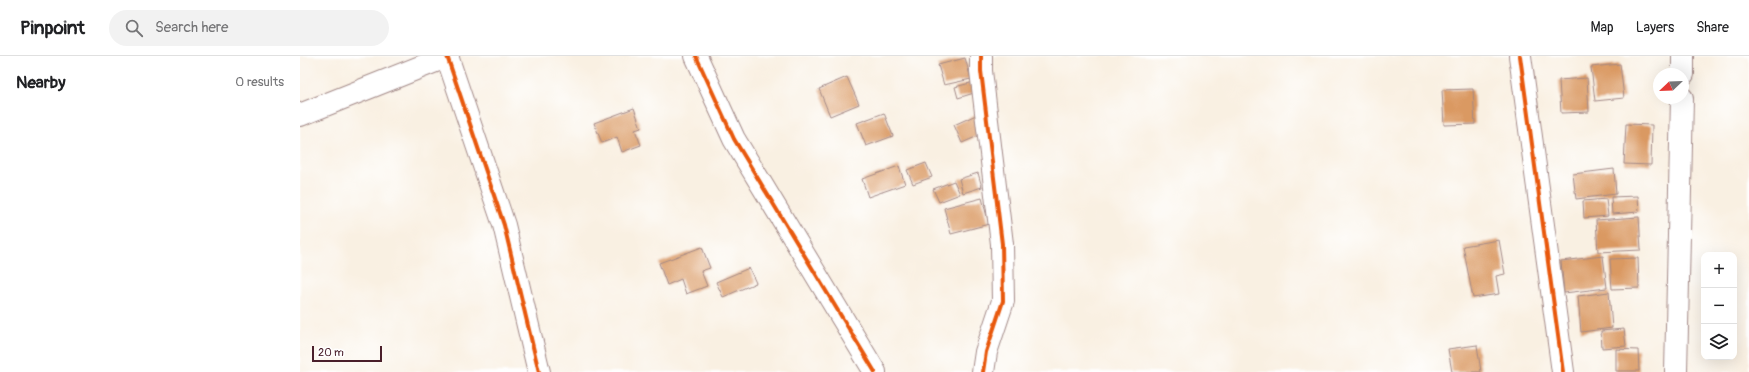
<!DOCTYPE html>
<html lang="en">
<head>
<meta charset="utf-8">
<style>
  body { margin:0; font-family:Pangolin,sans-serif; background:#f2f2f2; color:#202124 }
  .controls { position:absolute; right:12px; bottom:12px; display:grid; overflow:hidden; border-radius:8px; box-shadow:0 4px 16px #0002 }
  .controls button { width:36px; height:36px; display:grid; place-items:center; padding:0; border:0; border-bottom:1px solid #e0e0e0; background:#fff; color:#202124; font:20px sans-serif }
  .compass { position:absolute; left:1353px; top:12px; width:36px; height:36px; border-radius:50%; background:#fff; box-shadow:0 4px 16px #0002; rotate:247deg }
  .scale { position:absolute; left:12px; bottom:10px; width:70px; box-sizing:border-box; padding-left:4px; border:2px solid #4a1f2b; border-top:0; font-size:11px; line-height:14px; white-space:nowrap; color:#4a1f2b; -webkit-text-stroke:3px #fff; paint-order:stroke }
  .list { margin:0; padding:0; list-style:none }
  h2 { display:flex; justify-content:space-between; align-items:center; height:52px; margin:0; padding:0 16px; font-size:17px }
  h2 small { font-size:13px; font-weight:400; color:#757577 }
  .icon { flex:none; width:22px; height:22px; fill:none; stroke:currentColor; stroke-width:2; stroke-linecap:round; stroke-linejoin:round }
  .map { position:relative; flex:none; width:1449px; height:316px; overflow:hidden }
  header { display:flex; align-items:center; gap:24px; box-sizing:border-box; height:56px; padding:0 20px; background:#fff; border-bottom:1px solid #e0e0e0 }
  header strong { font-size:19px }
  nav { display:flex; gap:22px; margin-inline-start:auto; font-size:14px }
  .search { width:280px; height:36px; background:#f2f2f2; display:flex; align-items:center; gap:10px; box-sizing:border-box; padding:0 14px; border-radius:22px; color:#757577; font-size:15px }
  main { display:flex }
  aside { flex:1; background:#fff }
  .map>svg:first-child { display:block }
  .building { fill:#da9962 }
  .lines { fill:none; stroke-linecap:round; stroke-linejoin:round }
  .street-casing { stroke:#a28886; stroke-width:24 }
  .secondary-casing { stroke:#a28886; stroke-width:24 }
  .street { stroke:#fff; stroke-width:22 }
  .secondary { stroke:#fff; stroke-width:22 }
  .cycleway-casing { stroke:#fff; stroke-width:6 }
  .cycleway { stroke:#e8590c; stroke-width:4 }
</style>
</head>
<body>
<header>
<strong>Pinpoint</strong>
<div class="search"><svg class="icon" aria-label="search" viewBox="0 0 24 24"><circle cx="10" cy="10" r="6"/><path d="M15 15l6 6"/></svg>Search here</div>
<nav><a>Map</a><a>Layers</a><a>Share</a></nav>
</header>
<main>
<aside>
<h2>Nearby<small>0 results</small></h2>
<ul class="list">
</ul>
</aside>
<div class="map">
<svg width="1449" height="316" viewBox="0 0 1449 316">
  <rect width="100%" height="100%" fill="#fff"/>
  <filter id="ink" filterUnits="userSpaceOnUse"><feTurbulence type="fractalNoise" baseFrequency=".025" numOctaves="2"/><feDisplacementMap in="SourceGraphic" scale="8" xChannelSelector="R" yChannelSelector="G"/><feConvolveMatrix kernelMatrix="1 2 1 2 8 2 1 2 1" color-interpolation-filters="sRGB"/></filter>
  <filter id="wash" filterUnits="userSpaceOnUse"><feTurbulence type="fractalNoise" baseFrequency=".012" numOctaves="4" result="noise"/><feDisplacementMap in="SourceGraphic" scale="16" xChannelSelector="R" yChannelSelector="G"/><feGaussianBlur stdDeviation="0.9" result="paint"/><feColorMatrix in="noise" values="0 0 0 0 0 0 0 0 0 0 0 0 0 0 0 0 0 1.4 0 .05"/><feComposite in="paint" operator="in"/></filter>
  <g filter="url(#wash)">
    <rect width="100%" height="100%" fill="#f9f0e2"/>
    <g id="blocks">
      <g class="building">
        <polygon points="665,2 671,23 644,29 638,9"/>
        <polygon points="1320,8 1324,42 1295,45 1291,11"/>
        <polygon points="547,21 559,48 530,60 519,33"/>
        <polygon points="1287,22 1289,56 1261,57 1259,24"/>
        <polygon points="674,26 677,36 658,42 655,31"/>
        <polygon points="1173,33 1175,68 1144,69 1142,34"/>
        <polygon points="334,52 341,72 335,74 341,89 322,96 317,81 302,87 294,67"/>
        <polygon points="584,57 593,80 566,90 557,67"/>
        <polygon points="676,59 685,77 662,87 654,69"/>
        <polygon points="1326,68 1352,69 1351,109 1324,108"/>
        <polygon points="626,107 632,121 613,128 607,114"/>
        <polygon points="599,110 605,128 568,141 562,123"/>
        <polygon points="1314,113 1316,138 1276,143 1273,118"/>
        <polygon points="678,117 682,131 663,137 659,123"/>
        <polygon points="654,125 660,138 639,146 633,133"/>
        <polygon points="1338,140 1339,156 1312,158 1311,141"/>
        <polygon points="682,142 689,168 651,178 644,152"/>
        <polygon points="1306,143 1308,160 1284,162 1283,145"/>
        <polygon points="1339,161 1341,194 1298,196 1296,164"/>
        <polygon points="1199,184 1205,218 1196,220 1199,238 1173,242 1163,190"/>
        <polygon points="402,191 410,212 401,215 407,230 386,238 381,223 367,229 359,207"/>
        <polygon points="1303,200 1307,232 1264,237 1261,205"/>
        <polygon points="1338,202 1339,232 1312,233 1310,203"/>
        <polygon points="449,212 456,227 423,241 416,226"/>
        <polygon points="1309,236 1312,272 1281,276 1278,240"/>
        <polygon points="1324,273 1326,290 1302,292 1301,275"/>
        <polygon points="1177,289 1181,316 1152,316 1148,293"/>
        <polygon points="1316,293 1338,294 1339,315 1316,315"/>
      </g>
    </g>
  </g>
  <g filter="url(#ink)">
    <use href="#blocks" fill-opacity="0" stroke="#a28886" stroke-width="1"/>
    <g class="lines">
      <g class="street-casing">
        <g id="street">
          <polyline points="147,0 204,169 239,316"/>
          <polyline points="396,0 434,83 575,316"/>
          <polyline points="681,0 681,15 702,188 703,245 686,296 683,316"/>
          <polyline points="1220,0 1263,316"/>
          <polyline points="0,59 148,0"/>
        </g>
      </g>
      <g class="secondary-casing">
        <g id="secondary">
          <polyline points="1383,18 1383,0"/>
          <polyline points="1376,316 1382,42"/>
        </g>
      </g>
      <use href="#street" class="street"/>
      <use href="#secondary" class="secondary"/>
      <g class="cycleway-casing">
        <g id="cycleway">
          <polyline points="147,0 204,169 239,316"/>
          <polyline points="396,0 434,83 575,316"/>
          <polyline points="681,0 681,15 702,188 703,245 686,296 683,316"/>
          <polyline points="1220,0 1263,316"/>
        </g>
      </g>
      <use href="#cycleway" class="cycleway"/>
    </g>
  </g>
</svg>
<div class="controls">
<button>+</button>
<button>−</button>
<button><svg class="icon" aria-label="layers" viewBox="0 0 24 24"><path d="M12 4l9 5-9 5-9-5zM3 14l9 5 9-5"/></svg></button>
</div>
<svg class="compass" viewBox="-18 -18 36 36"><path d="M0-13l5 13h-10z" fill="#e53935"/><path d="M0 13l5-13h-10z" fill="#757577"/></svg>
<div class="scale">20 m</div>
</div>
</main>
</body>
</html>
